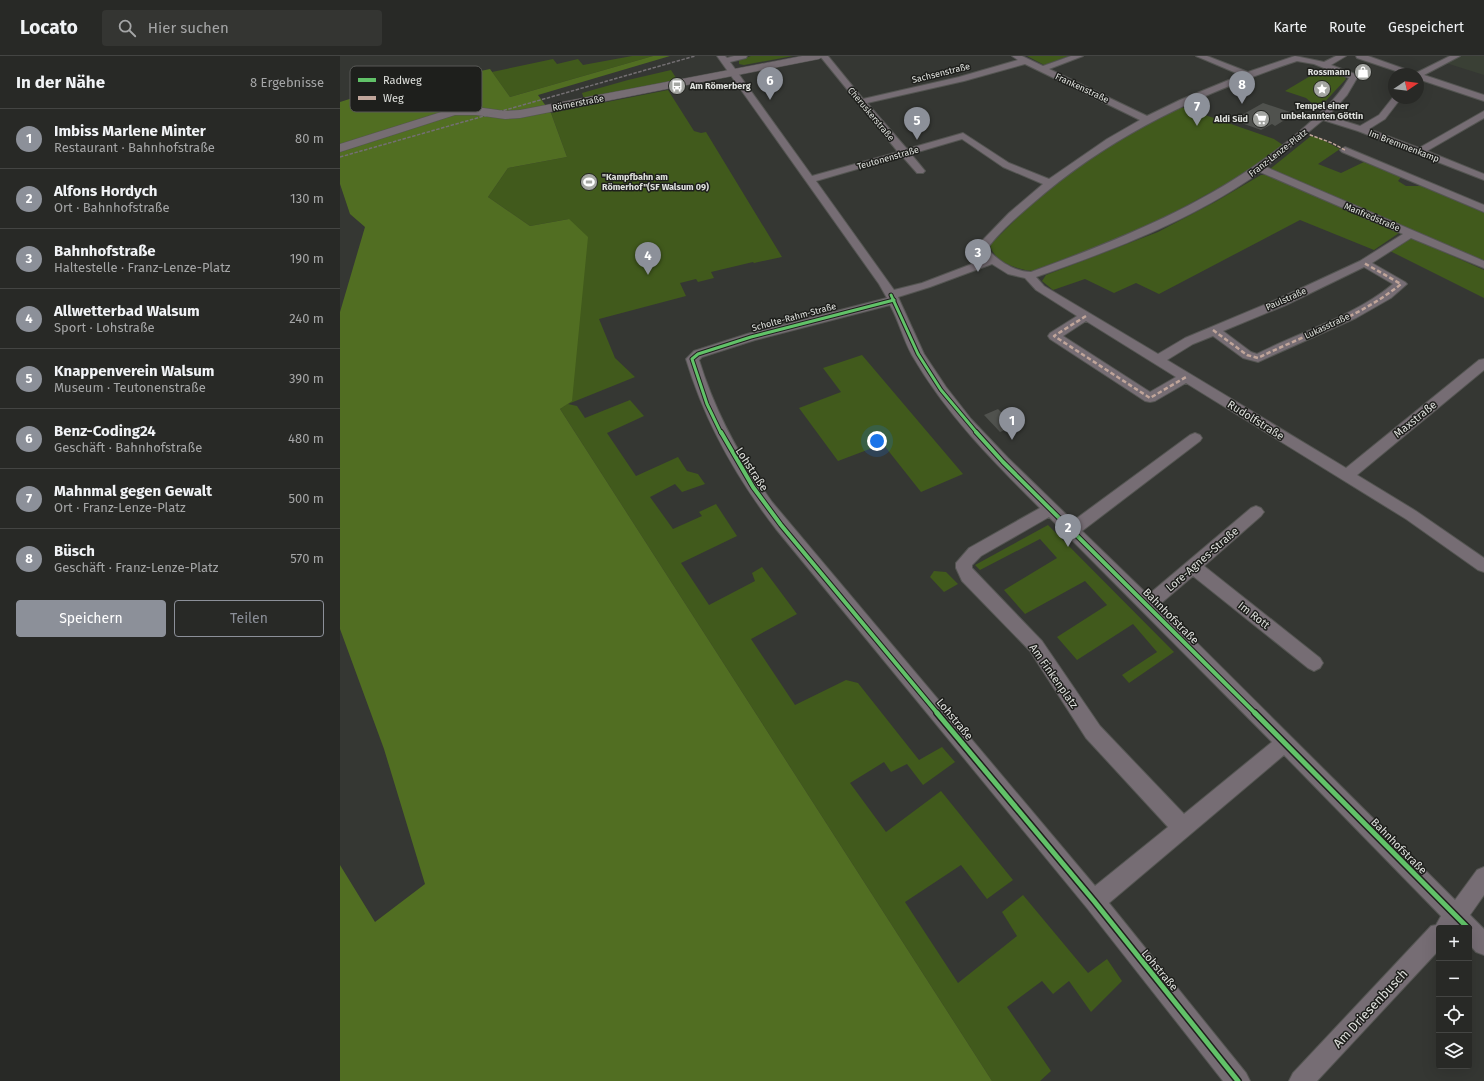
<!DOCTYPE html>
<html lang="de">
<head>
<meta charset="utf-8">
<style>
  body { margin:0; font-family:"Fira Sans",sans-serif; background:#343532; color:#f1f3f6 }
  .controls { position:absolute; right:12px; bottom:12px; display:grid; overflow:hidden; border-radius:4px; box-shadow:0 4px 16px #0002 }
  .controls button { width:36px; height:36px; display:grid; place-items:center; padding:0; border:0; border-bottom:1px solid #444543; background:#282926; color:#f1f3f6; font:20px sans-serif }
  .compass { position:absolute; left:1048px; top:12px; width:36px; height:36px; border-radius:50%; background:#282926; box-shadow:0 4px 16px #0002; rotate:77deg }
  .you { position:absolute; left:537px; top:385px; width:14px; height:14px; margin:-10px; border:3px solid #fff; border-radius:50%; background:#1a73e8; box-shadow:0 0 0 6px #1a73e833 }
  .badge { display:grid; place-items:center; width:26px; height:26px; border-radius:50%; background:#8c9099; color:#fff; font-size:13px; font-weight:700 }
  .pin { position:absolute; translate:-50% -33px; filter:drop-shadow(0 1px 2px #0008) }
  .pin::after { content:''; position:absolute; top:21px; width:14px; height:12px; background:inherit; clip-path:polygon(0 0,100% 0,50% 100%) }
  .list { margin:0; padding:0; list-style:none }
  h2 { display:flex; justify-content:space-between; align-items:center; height:52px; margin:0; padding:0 16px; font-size:17px }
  h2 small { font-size:13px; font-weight:400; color:#a5a6a7 }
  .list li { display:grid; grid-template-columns:26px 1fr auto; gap:12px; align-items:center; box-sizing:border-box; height:60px; padding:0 16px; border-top:1px solid #444543 }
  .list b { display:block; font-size:15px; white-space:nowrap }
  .list p { margin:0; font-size:13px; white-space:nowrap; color:#a5a6a7 }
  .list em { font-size:13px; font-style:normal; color:#a5a6a7 }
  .actions { display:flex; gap:8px; padding:12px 16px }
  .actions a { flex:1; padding:9px 0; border:1px solid #8c9099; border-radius:4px; text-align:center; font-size:14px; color:#8c9099 }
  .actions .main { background:#8c9099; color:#fff }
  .icon { flex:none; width:22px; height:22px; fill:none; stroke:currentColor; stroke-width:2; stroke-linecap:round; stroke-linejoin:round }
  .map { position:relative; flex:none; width:1144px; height:1025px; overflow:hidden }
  header { display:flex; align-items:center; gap:24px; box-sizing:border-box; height:56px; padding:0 20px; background:#282926; border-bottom:1px solid #444543 }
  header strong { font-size:19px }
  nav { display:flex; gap:22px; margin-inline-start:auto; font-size:14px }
  .search { width:280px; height:36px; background:#343532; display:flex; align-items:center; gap:10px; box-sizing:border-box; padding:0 14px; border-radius:4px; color:#a5a6a7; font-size:15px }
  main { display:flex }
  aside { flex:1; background:#282926 }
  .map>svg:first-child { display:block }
  .built { fill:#3a4035 }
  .green { fill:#415a1c }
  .forest { fill:#516e22 }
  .building { fill:#50524e }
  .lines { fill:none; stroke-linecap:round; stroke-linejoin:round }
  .minor-casing { stroke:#545552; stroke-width:2 }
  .major-casing { stroke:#545552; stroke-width:1 }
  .minor { fill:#766d74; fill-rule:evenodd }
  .major { fill:#766d73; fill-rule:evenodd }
  .rail { stroke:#736f72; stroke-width:1.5; stroke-dasharray:3.5 1.5; stroke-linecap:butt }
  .quiet-far1 { stroke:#c0a59a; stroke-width:1.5; stroke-dasharray:3.5 1.5; stroke-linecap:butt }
  .quiet { stroke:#c0a59a; stroke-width:2.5; stroke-dasharray:4.5 2.5; stroke-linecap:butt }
  .cycleway-far2-casing { stroke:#1e1f1c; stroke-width:5 }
  .cycleway-far1-casing { stroke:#1e1f1c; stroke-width:6 }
  .cycleway-casing { stroke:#1e1f1c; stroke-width:8 }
  .cycleway-far2 { stroke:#61c268; stroke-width:3 }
  .cycleway-far1 { stroke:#61c268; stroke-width:4 }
  .cycleway { stroke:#61c268; stroke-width:5 }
  .labels { text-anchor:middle; stroke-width:3; stroke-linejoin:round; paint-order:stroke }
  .far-poi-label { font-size:9px; font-weight:bold; fill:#dfe1dd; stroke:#1e1f1c; text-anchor:end }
  .far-street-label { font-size:9px; fill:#dfe1dd; stroke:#1e1f1c }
  .street-label { font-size:11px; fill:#dfe1dd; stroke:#1e1f1c }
  .near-street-label { font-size:13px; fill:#dfe1dd; stroke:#1e1f1c }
  .key { fill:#1e1f1c; stroke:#585956; stroke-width:1 }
  .key-label { font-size:11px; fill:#dfe1dd }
</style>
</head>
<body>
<header>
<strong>Locato</strong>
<div class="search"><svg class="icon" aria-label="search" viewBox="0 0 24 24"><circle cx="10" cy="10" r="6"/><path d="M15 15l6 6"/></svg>Hier suchen</div>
<nav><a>Karte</a><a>Route</a><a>Gespeichert</a></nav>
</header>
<main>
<aside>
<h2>In der Nähe<small>8 Ergebnisse</small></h2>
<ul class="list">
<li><span class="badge">1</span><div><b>Imbiss Marlene Minter</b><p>Restaurant · Bahnhofstraße</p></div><em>80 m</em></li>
<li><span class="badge">2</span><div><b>Alfons Hordych</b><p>Ort · Bahnhofstraße</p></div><em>130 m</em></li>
<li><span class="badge">3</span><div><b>Bahnhofstraße</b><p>Haltestelle · Franz-Lenze-Platz</p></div><em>190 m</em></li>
<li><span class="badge">4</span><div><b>Allwetterbad Walsum</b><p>Sport · Lohstraße</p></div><em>240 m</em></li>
<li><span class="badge">5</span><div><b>Knappenverein Walsum</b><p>Museum · Teutonenstraße</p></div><em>390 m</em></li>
<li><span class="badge">6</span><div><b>Benz-Coding24</b><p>Geschäft · Bahnhofstraße</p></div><em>480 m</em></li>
<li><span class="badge">7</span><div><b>Mahnmal gegen Gewalt</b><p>Ort · Franz-Lenze-Platz</p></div><em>500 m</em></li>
<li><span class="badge">8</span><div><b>Büsch</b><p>Geschäft · Franz-Lenze-Platz</p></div><em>570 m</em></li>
</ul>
<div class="actions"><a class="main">Speichern</a><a>Teilen</a></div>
</aside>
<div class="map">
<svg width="1144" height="1025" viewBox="0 0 1144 1025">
  <rect width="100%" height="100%" fill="#353733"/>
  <polygon class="built" points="1120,0 1144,0 1144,19 1106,7"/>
  <g class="green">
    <polygon points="292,0 313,0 170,41 152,16 213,3 217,8 238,3 243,9"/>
    <polygon points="411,0 453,0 404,9 399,8 399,4"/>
    <polygon points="687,0 729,0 704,9"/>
    <polygon points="331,14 338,25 244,43 242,37 288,24"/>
    <polygon points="977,16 982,18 986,16 1005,21 1006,23 980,51 973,48 966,42 945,35"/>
    <polygon points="328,34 354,75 361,77 366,76 442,201 414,207 413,206 371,216 374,222 358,226 356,223 340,227 346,240 259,263 275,302 295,321 228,348 237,350 245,362 290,344 304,360 267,377 296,420 338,401 347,415 358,418 365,428 342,436 335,428 310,441 333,473 362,460 359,456 376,448 397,480 341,507 369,549 415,525 412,517 422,511 457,558 411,583 455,649 506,624 518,627 579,704 602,691 615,706 583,729 567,708 551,716 544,706 510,727 546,776 601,735 673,824 647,843 621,809 565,846 618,927 677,880 662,856 683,839 748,917 767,903 782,925 751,956 729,925 713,938 702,925 667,951 711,1015 700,1025 652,1025 220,353 227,348 229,163 190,170 148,141 168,112 227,101 211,57"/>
    <path d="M838,51L845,52L934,83L943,89L915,112L831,158L775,184L692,215C676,213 654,206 650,189L711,128L751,100Z"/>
    <polygon points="971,80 979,82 1000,93 978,108 1001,117 1026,105 1062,120 1058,125 1066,130 1086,130 1103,139 1144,157 1144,206 930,113"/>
    <polygon points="921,119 927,119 1062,175 1034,194 960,164 819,238 796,227 774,237 745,223 713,234 702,225 706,219 818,176 875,146"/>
    <polygon points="1072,182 1144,214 1144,242 1050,195"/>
    <polygon points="522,299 623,418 581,436 543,388 498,405 459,352 501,336 483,312"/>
    <polygon points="708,469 834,596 789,627 782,619 817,596 793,568 737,604 717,581 767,549 745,525 685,558 664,534 717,502 700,483 640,514 635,509"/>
    <polygon points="594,515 606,516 618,528 604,536 590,521"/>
  </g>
  <polygon class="forest" points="313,0 330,0 198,39 211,57 227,101 168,112 148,141 190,170 229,163 248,181 232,345 220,353 652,1025 0,1025 0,809 35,866 85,828 44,693 0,573 0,256 25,171 10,158 0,128 0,46 16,41 150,13 170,41"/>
  <g class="building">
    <polygon points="923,47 950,56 947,58 951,60 935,70 932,68 921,74 893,64"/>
    <polygon points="658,353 675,370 660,376 644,359"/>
  </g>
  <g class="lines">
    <g class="minor-casing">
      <g id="minor">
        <path d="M377,0H385L387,2L394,0H407L406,2L390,6L472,120L558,96L480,0H488L523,43L619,21L678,4L672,0H682L703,10L731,0H743L709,13L807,60L840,44L901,19L856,0H867L908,16L955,0L984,6L996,0H1006L991,9L1015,18L1017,22L1007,39L988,60L1020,70L1039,59L1054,40V42H1061L1045,63L1029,73L1079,92L1144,55V62L1087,95L1144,118V124L1018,75L983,64L926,111L1144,205V212L1071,182L1032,207L1065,226L1067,228L1051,242L1016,262L918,306L903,302L873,280L853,288L827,304L1006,412L1139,304L1144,303V314L1017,419L1076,455L1144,502V516L1138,514L1066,463L846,327L815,345L810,346L805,345L710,283L708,280L710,277L737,260L696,234L685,222L668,218L652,208L590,231L558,241L584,298L606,331L631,363L668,402L733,465L850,379L855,377L860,379L862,382L860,385L742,475L808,539L911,452L916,450L921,452L924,456L921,460L864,510L980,602L983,607L980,612L974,615L968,612L853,520L819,549L1115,844L1137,814L1144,811V839L1130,859L1144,873V899L1136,896L1129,888V872H1099V894L977,1025H949L953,1017L1091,870L1096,869L1101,860L944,699L769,847L906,1017L910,1025H883L747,852L436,473C396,421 365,366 346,303L354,295L407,278L547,242L539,228ZM957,5L974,8L1009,22C995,46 974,63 953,81C876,145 784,182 691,216C674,216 658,204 647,193C659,176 677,161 692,148C769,80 861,37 957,5ZM685,8L800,64L767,83L709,123L669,107L623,77L567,93L527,47L624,25ZM622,83L663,111L703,128L669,157L637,190L635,192L645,203L582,227L554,234L476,125L562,100L577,117H583L585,115L571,98ZM920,116L1063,178L1020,205L938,243L845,282L818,298L704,230L696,221C773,194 853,164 920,116ZM1024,211L1053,228C1013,261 962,275 917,298L911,296L883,275L946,249ZM550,249C559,265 563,283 572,299C606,358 653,405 700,452L629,492L616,507V512L622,525L690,595L746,682L828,771L755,830L432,446C400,402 375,356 359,304L362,301L415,284ZM746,265L836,321L810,336L723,280ZM709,461L932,686L844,758L760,670L702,585L632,512V509L641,500Z"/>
        <polygon points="1016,0 1028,0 1076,17 1110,0 1120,0 1084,19 1144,39 1144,45 1078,23 1078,18 1065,18 1017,2"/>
        <polygon points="1005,91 1144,149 1144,156 1002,96 1000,94"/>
      </g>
    </g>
    <g class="major-casing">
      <polygon id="major" points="462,0 484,0 479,3 180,62 165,63 136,59 115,59 0,96 0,88 114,52 136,51 165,55 180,54"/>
    </g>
    <use href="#minor" class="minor"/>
    <use href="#major" class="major"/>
    <polyline class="rail" points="0,101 355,0"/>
    <polyline class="quiet-far1" points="965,77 992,87 1005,94"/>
    <g class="quiet">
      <polyline points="746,260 714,280 810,342 846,321"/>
      <path d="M873,274L907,299L918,302C966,278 1019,262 1061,228L1024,207"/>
    </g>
    <g class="cycleway-far2-casing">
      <g id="cycleway-far2">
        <polyline points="551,239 578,298 601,334 637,377"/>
        <polyline points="381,377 367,348 352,303 358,298 411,281 554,244"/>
      </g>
    </g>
    <g class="cycleway-far1-casing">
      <g id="cycleway-far1">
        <polyline points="381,376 413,431 441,469 598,658"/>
        <polyline points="636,376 663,406 916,658"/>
      </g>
    </g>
    <g class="cycleway-casing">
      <g id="cycleway">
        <polyline points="597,657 754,845 898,1025"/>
        <polyline points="915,657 1128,872"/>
      </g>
    </g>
    <use href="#cycleway-far2" class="cycleway-far2"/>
    <use href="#cycleway-far1" class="cycleway-far1"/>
    <use href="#cycleway" class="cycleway"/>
  </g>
  <defs>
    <g id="shop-disc" transform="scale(0.9)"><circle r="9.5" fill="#a4a6a2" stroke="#1e1f1c"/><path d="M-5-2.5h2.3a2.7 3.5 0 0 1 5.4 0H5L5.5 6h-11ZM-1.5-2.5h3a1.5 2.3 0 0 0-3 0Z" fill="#fff"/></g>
    <g id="bus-disc" transform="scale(0.9)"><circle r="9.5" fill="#a4a6a2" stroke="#1e1f1c"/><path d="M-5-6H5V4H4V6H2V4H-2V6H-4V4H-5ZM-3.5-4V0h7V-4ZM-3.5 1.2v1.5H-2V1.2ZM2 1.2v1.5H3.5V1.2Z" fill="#fff"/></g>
    <g id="sight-disc" transform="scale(0.9)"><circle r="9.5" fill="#a4a6a2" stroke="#1e1f1c"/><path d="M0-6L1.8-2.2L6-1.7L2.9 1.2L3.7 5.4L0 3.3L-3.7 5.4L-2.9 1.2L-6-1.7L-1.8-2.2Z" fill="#fff"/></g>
    <g id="supermarket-disc" transform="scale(0.9)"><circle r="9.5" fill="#a4a6a2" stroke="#1e1f1c"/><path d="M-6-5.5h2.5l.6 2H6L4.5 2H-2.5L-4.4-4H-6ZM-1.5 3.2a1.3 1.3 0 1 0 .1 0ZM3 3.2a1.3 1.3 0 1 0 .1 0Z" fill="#fff"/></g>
    <g id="stadium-disc" transform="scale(0.9)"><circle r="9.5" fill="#a4a6a2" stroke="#1e1f1c"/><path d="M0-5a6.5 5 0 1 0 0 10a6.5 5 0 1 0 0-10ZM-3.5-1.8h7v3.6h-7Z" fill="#fff"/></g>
  </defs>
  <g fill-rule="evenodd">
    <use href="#shop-disc" x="1023" y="16"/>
    <use href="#bus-disc" x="337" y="30"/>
    <use href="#sight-disc" x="982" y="33"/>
    <use href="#supermarket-disc" x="921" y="63"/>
    <use href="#stadium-disc" x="249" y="126"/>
  </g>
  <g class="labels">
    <g class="far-poi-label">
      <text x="1010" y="19">Rossmann</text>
      <text x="350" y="33" text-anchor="start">Am Römerberg</text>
      <text x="982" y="53" text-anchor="middle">Tempel einer<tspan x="982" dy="10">unbekannten Göttin</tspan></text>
      <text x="908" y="66">Aldi Süd</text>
      <text x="262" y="124" text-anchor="start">"Kampfbahn am<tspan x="262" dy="10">Römerhof"(SF Walsum 09)</tspan></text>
    </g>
    <g class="far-street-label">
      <text transform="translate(601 17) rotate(-14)" y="3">Sachsenstraße</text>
      <text transform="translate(742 32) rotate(25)" y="3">Frankenstraße</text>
      <text transform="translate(238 47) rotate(-11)" y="3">Römerstraße</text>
      <text transform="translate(531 58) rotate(50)" y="3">Cheruskerstraße</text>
      <text transform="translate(1064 90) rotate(21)" y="3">Im Bremmenkamp</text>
      <text transform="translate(938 97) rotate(-38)" y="3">Franz-Lenze-Platz</text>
      <text transform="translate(548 102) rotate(-16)" y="3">Teutonenstraße</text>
      <text transform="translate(1032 161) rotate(23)" y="3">Manfredstraße</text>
      <text transform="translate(946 243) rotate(-24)" y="3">Paulstraße</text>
      <text transform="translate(454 261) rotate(-15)" y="3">Scholte-Rahm-Straße</text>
      <text transform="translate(987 270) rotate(-25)" y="3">Lukasstraße</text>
    </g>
    <g class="street-label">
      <text transform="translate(1075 363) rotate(-39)" y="4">Maxstraße</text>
      <text transform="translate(916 364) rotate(32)" y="4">Rudolfstraße</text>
      <text transform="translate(412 413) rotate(57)" y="4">Lohstraße</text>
      <text transform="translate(862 503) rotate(-41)" y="4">Lore-Agnes-Straße</text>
      <text transform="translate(914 559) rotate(38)" y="4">Im Rott</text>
      <text transform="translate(831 560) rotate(45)" y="4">Bahnhofstraße</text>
      <text transform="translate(714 620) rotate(55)" y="4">Am Finkenplatz</text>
      <text transform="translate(615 663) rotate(50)" y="4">Lohstraße</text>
      <text transform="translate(1059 790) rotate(45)" y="4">Bahnhofstraße</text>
      <text transform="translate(820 914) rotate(50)" y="4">Lohstraße</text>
    </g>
    <g class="near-street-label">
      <text transform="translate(1030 952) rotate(-47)" y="5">Am Driesenbusch</text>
    </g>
  </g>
  <rect x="10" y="10" width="132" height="46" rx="6" class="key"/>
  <rect x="18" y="22" width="18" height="4" fill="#61c268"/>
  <rect x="18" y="40" width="18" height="4" fill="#c0a59a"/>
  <g class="key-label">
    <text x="43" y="28">Radweg</text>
    <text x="43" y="46">Weg</text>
  </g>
</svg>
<div class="controls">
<button>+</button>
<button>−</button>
<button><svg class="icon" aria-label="locate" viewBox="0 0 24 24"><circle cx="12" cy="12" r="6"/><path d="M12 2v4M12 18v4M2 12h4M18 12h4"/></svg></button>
<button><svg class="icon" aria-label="layers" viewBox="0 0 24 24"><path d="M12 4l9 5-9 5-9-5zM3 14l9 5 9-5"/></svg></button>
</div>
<svg class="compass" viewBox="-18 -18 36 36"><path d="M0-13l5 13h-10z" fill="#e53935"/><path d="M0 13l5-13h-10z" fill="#a5a6a7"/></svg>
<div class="you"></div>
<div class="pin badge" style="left:672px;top:384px">1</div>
<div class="pin badge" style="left:728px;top:491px">2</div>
<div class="pin badge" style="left:638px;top:216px">3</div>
<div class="pin badge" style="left:308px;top:219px">4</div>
<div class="pin badge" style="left:577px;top:84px">5</div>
<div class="pin badge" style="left:430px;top:44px">6</div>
<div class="pin badge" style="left:857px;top:70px">7</div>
<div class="pin badge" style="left:902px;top:48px">8</div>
</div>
</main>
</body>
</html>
